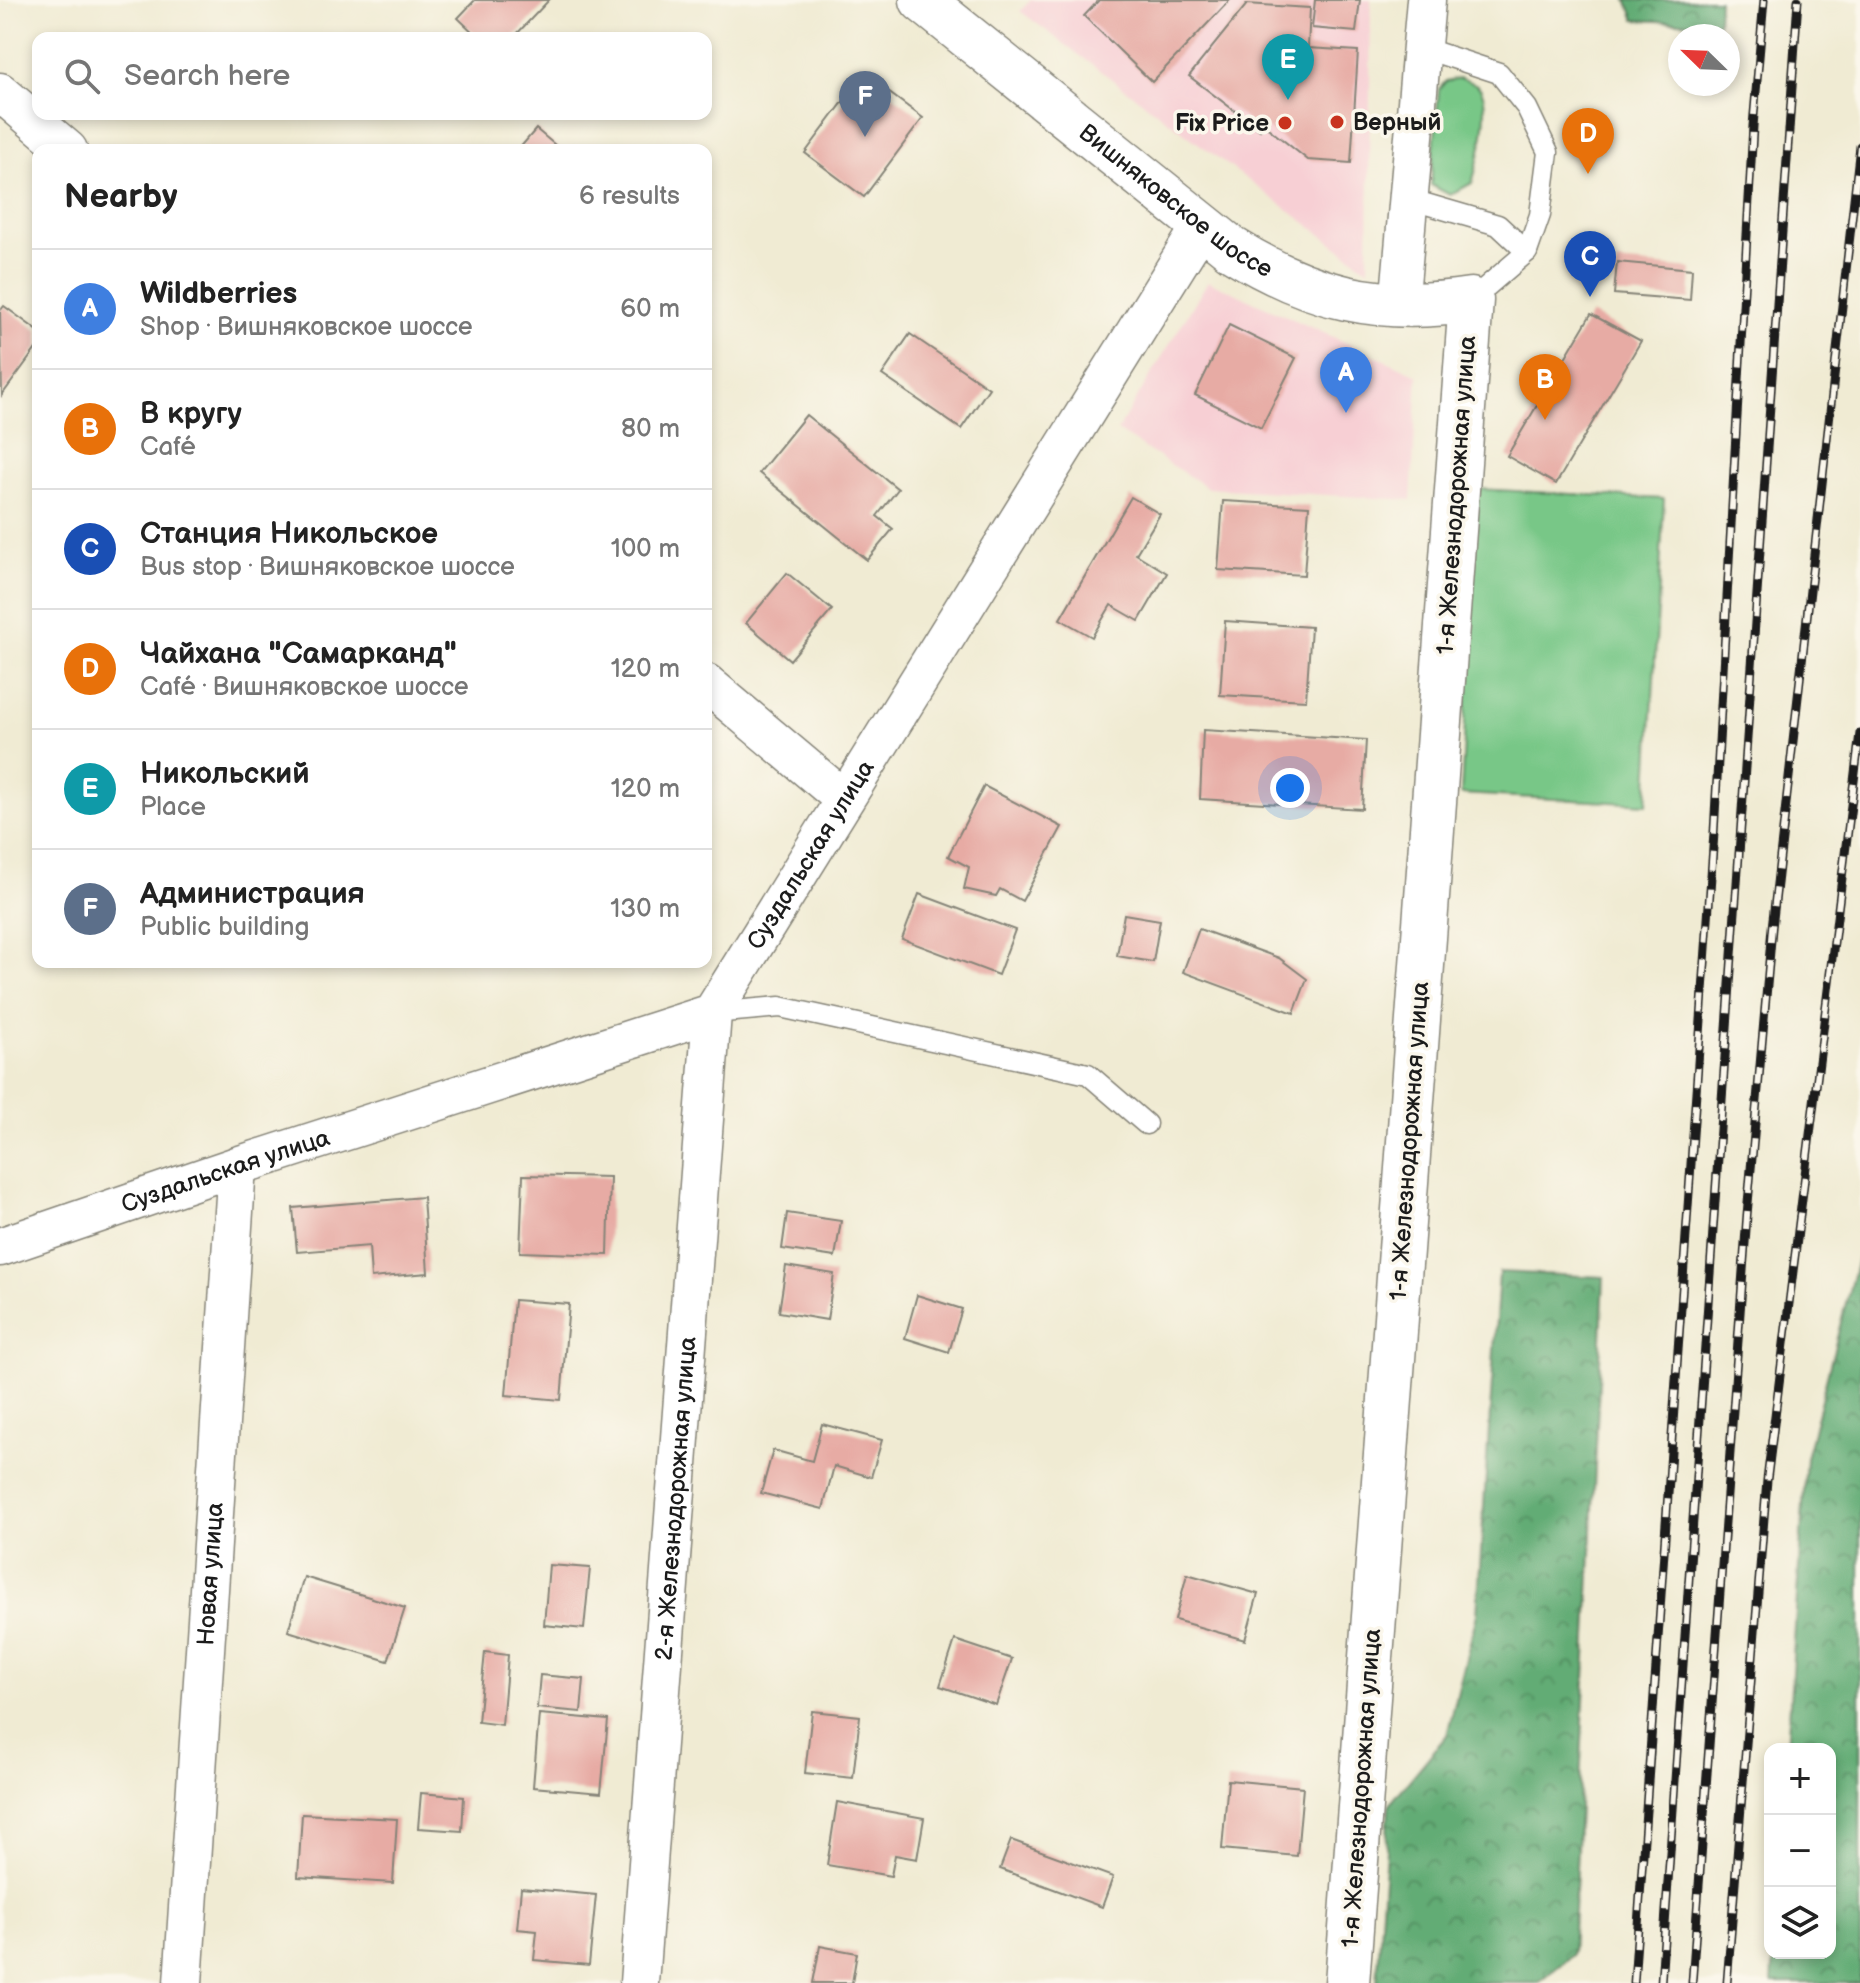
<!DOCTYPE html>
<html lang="en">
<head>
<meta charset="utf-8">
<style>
  body { margin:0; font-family:"Balsamiq Sans",sans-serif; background:#f2f2f2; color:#222 }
  .controls { position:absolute; right:24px; bottom:24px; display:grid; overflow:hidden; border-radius:16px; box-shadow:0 4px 12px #0003 }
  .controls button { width:72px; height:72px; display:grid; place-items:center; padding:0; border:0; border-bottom:2px solid #e0e0e0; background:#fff; color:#222; font:40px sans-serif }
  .compass { position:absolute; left:1668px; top:24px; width:72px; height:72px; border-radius:50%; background:#fff; box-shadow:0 4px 12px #0003; rotate:293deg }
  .you { position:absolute; left:1290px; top:788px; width:28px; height:28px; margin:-20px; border:6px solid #fff; border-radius:50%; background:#1a73e8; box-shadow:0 0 0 12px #1a73e833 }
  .badge { display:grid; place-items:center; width:52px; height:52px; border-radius:50%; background:#1a73e8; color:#fff; font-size:26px; font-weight:700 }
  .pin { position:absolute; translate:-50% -66px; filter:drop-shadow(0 2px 4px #0008) }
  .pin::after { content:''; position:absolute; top:42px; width:28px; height:24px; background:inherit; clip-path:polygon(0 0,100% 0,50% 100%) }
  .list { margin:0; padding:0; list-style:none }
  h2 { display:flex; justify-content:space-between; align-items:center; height:104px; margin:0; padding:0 32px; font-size:34px }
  h2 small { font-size:26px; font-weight:400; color:#767676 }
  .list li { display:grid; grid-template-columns:52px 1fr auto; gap:24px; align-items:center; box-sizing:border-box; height:120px; padding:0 32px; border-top:2px solid #e0e0e0 }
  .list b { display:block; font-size:30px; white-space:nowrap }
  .list p { margin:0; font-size:26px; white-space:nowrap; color:#767676 }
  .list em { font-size:26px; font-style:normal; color:#767676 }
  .icon { flex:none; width:44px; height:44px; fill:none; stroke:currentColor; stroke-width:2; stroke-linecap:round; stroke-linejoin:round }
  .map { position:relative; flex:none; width:1860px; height:1983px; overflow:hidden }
  .search { position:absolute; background:#fff; box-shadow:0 4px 12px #0003; left:32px; top:32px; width:680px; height:88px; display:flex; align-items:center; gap:20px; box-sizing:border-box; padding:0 28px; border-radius:16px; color:#767676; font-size:30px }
  .panel { position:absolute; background:#fff; box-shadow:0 4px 12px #0003; left:32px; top:144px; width:680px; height:824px; border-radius:16px }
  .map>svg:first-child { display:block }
  .built { fill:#f7cfd4 }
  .green { fill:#78c787; stroke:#4a7252; stroke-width:2 }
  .forest { fill:url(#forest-crowns); stroke:#3f6448; stroke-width:2 }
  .building { fill:#e7aba4 }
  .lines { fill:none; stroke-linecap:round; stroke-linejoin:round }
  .service-casing { stroke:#868478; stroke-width:23 }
  .minor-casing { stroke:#868478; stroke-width:41 }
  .tertiary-casing { stroke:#868478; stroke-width:47 }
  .service { stroke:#fff; stroke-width:20 }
  .minor { stroke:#fff; stroke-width:38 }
  .tertiary { stroke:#fff; stroke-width:44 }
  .rail-casing { stroke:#1c1c1c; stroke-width:9 }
  .rail { stroke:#fbf7ec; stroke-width:6; stroke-dasharray:18; stroke-linecap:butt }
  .poi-dot { fill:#c8321e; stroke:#fbf7ec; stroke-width:3 }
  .labels { text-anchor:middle; stroke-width:7; stroke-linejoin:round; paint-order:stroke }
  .poi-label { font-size:24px; font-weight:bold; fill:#1c1c1c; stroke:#fbf7ec; text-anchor:start }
  .street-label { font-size:24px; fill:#1c1c1c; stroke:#fbf7ec }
</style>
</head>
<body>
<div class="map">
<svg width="1860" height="1983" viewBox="0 0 1860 1983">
  <defs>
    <pattern id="forest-crowns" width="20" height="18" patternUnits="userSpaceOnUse" patternTransform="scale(2)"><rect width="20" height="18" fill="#62ac74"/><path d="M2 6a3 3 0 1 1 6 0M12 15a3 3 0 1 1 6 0" fill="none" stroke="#508b5e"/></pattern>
  </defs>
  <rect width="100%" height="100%" fill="#fbf7ec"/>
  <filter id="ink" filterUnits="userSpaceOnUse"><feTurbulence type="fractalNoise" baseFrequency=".0125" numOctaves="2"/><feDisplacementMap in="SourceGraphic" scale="16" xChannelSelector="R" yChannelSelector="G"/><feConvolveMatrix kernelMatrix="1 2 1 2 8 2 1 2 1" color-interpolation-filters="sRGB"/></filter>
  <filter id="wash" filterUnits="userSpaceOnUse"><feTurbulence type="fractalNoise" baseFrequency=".006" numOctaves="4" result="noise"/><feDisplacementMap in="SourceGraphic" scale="32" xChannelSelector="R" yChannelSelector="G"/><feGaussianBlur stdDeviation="1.8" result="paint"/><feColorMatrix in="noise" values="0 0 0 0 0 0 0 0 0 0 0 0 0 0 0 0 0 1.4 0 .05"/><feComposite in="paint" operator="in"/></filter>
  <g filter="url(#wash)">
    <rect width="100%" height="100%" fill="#f0ebd3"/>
    <g class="built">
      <polygon points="1031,0 1371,0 1368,269 1020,11"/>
      <polygon points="1208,281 1418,375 1411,500 1208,488 1117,431"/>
    </g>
    <g class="green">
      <path d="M1460,78C1465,80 1474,82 1478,86C1494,100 1478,163 1472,183L1450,195L1431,185L1439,89L1446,81Z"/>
      <polygon points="1478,489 1664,499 1647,804 1461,794"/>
    </g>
    <g class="forest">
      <polygon points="1627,0 1719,0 1718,24 1635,20"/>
      <polygon points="1860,1248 1860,1983 1772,1983 1774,1953 1830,1953 1830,1749 1787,1749 1806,1458"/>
      <polygon points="1499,1272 1604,1277 1572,1955 1538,1983 1377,1983 1389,1805 1447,1735 1477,1614"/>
    </g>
    <g id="blocks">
      <g class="building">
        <polygon points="475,0 549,0 513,38 479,38 458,18"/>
        <polygon points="1099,0 1230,0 1152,82 1084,16"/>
        <polygon points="1315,0 1360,0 1356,32 1312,28"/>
        <polygon points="1247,4 1310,8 1308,48 1358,51 1351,163 1308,160 1264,125 1260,130 1189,76"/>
        <polygon points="864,74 923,118 864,197 805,153"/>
        <polygon points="536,129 561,150 518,150"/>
        <polygon points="1617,262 1692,269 1690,300 1614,294"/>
        <polygon points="4,306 38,331 38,346 2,395 0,311"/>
        <polygon points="1591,314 1641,341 1556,484 1507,456"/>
        <polygon points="1229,325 1296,358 1261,428 1195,395"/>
        <polygon points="910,334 989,388 961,429 882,375"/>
        <polygon points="806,415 898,489 877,516 893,529 867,560 759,473"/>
        <polygon points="1131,497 1160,514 1136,554 1167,573 1139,621 1111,605 1092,637 1060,619"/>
        <polygon points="1223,501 1309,506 1304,575 1218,570"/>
        <polygon points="787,573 832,610 790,660 746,623"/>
        <polygon points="1225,621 1311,627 1306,700 1220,695"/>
        <polygon points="1203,730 1366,740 1362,809 1200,799"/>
        <polygon points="984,786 1062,827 1022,901 1000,889 996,896 964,889 969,867 948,856"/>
        <polygon points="919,894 1015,930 998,975 902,939"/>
        <polygon points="1124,914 1160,920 1153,962 1117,956"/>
        <polygon points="1199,929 1279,958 1307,979 1294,1013 1183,972"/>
        <polygon points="523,1175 610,1177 608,1255 520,1252"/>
        <polygon points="423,1197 428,1273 371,1278 369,1246 297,1252 293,1208"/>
        <polygon points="787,1213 841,1221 835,1257 782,1249"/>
        <polygon points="786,1266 834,1274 827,1320 779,1312"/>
        <polygon points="917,1295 962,1309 949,1352 905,1338"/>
        <polygon points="514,1300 569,1304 561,1400 506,1395"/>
        <polygon points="822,1424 882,1440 871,1477 834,1466 823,1509 761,1493 773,1450 812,1461"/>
        <polygon points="549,1565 590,1568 584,1629 544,1625"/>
        <polygon points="1187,1574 1258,1594 1245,1640 1175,1620"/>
        <polygon points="304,1577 405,1608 388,1661 288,1631"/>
        <polygon points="955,1640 1012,1659 996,1705 940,1686"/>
        <polygon points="485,1652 508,1655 502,1725 478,1722"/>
        <polygon points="540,1675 584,1679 581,1712 537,1708"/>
        <polygon points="812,1711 860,1716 853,1778 805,1773"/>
        <polygon points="539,1714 608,1720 601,1793 533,1787"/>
        <polygon points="1228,1780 1303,1787 1297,1856 1222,1849"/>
        <polygon points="421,1793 464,1797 462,1831 418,1828"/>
        <polygon points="837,1802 924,1818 917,1859 895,1855 891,1876 827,1865"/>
        <polygon points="302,1814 397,1819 393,1883 298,1877"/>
        <polygon points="1011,1840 1113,1877 1102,1907 1000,1869"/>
        <polygon points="521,1888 596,1895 589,1965 534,1960 537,1931 517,1929"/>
        <polygon points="820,1946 857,1953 852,1983 813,1983"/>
      </g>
    </g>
  </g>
  <g filter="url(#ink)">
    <use href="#blocks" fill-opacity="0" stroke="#868478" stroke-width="2"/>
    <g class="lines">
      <g class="service-casing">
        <g id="service">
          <polyline points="1423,48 1499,73 1527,108 1548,152 1540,215 1527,252 1471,300"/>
          <polyline points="1409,199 1498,225 1527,252"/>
          <polyline points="712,1013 780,1007 1088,1074 1146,1124"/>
        </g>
      </g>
      <g class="minor-casing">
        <g id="minor">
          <polyline points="0,92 68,150"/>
          <polyline points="1399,307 1426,0"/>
          <polyline points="706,683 844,799"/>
          <path id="s1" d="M0,1247L237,1166L712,1013L1202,225"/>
          <path id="s2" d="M183,1983L237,1166"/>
          <path id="s3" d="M639,1983L712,1013"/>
        </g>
      </g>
      <g class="tertiary-casing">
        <g id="tertiary">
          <path id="s4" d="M922,0L1232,249C1311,298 1379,314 1471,300L1347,1983"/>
        </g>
      </g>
      <use href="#service" class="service"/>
      <use href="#minor" class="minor"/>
      <use href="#tertiary" class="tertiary"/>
      <g class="rail-casing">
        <g id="rail">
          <polyline points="1634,1983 1714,833 1753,126 1764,0"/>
          <polyline points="1661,1983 1798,0"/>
          <polyline points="1692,1983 1747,1215 1772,928 1860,146"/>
          <polyline points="1727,1983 1767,1480 1860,733"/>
        </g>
      </g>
      <use href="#rail" class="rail"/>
    </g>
  </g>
  <g class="poi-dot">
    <circle cx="1337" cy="122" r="8"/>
    <circle cx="1285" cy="123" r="8"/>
  </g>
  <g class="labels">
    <g class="poi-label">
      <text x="1353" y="130">Верный</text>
      <text x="1269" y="131" text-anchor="end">Fix Price</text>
    </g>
    <g class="street-label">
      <text dy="8" stroke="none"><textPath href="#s4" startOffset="324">Вишняковское шоссе</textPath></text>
      <text transform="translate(1456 495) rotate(-86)" y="8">1-я Железнодорожная улица</text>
      <text dy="8" stroke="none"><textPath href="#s1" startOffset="936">Суздальская улица</textPath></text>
      <text transform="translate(1409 1141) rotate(-86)" y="8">1-я Железнодорожная улица</text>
      <text dy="8" stroke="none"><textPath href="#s1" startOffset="238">Суздальская улица</textPath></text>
      <text dy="8" stroke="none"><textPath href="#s3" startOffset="486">2-я Железнодорожная улица</textPath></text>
      <text dy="8" stroke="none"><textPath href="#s2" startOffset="410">Новая улица</textPath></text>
      <text transform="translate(1361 1788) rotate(-86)" y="8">1-я Железнодорожная улица</text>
    </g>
  </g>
</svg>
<div class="controls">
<button>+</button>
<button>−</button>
<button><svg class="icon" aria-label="layers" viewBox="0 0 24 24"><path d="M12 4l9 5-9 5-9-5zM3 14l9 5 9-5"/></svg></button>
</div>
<svg class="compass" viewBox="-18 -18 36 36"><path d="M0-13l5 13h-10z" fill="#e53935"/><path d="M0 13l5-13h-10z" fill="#767676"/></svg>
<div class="you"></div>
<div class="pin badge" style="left:1346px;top:413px;background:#3f7fe0">A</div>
<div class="pin badge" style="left:1545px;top:420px;background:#e8710a">B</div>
<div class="pin badge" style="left:1590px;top:297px;background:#1a4fb4">C</div>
<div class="pin badge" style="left:1588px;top:174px;background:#e8710a">D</div>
<div class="pin badge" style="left:1288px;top:100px;background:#0f9aa8">E</div>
<div class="pin badge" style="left:865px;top:137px;background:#5c6f8a">F</div>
<div class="search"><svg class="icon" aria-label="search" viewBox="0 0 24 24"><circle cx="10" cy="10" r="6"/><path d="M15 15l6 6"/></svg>Search here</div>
<section class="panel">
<h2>Nearby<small>6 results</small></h2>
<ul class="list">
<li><span class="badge" style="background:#3f7fe0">A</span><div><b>Wildberries</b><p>Shop · Вишняковское шоссе</p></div><em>60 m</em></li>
<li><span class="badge" style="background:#e8710a">B</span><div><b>В кругу</b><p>Café</p></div><em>80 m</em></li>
<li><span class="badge" style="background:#1a4fb4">C</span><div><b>Станция Никольское</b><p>Bus stop · Вишняковское шоссе</p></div><em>100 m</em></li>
<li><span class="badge" style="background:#e8710a">D</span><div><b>Чайхана &quot;Самарканд&quot;</b><p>Café · Вишняковское шоссе</p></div><em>120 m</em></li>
<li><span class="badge" style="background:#0f9aa8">E</span><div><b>Никольский</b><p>Place</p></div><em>120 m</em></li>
<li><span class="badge" style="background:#5c6f8a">F</span><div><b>Администрация</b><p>Public building</p></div><em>130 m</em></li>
</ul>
</section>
</div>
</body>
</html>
